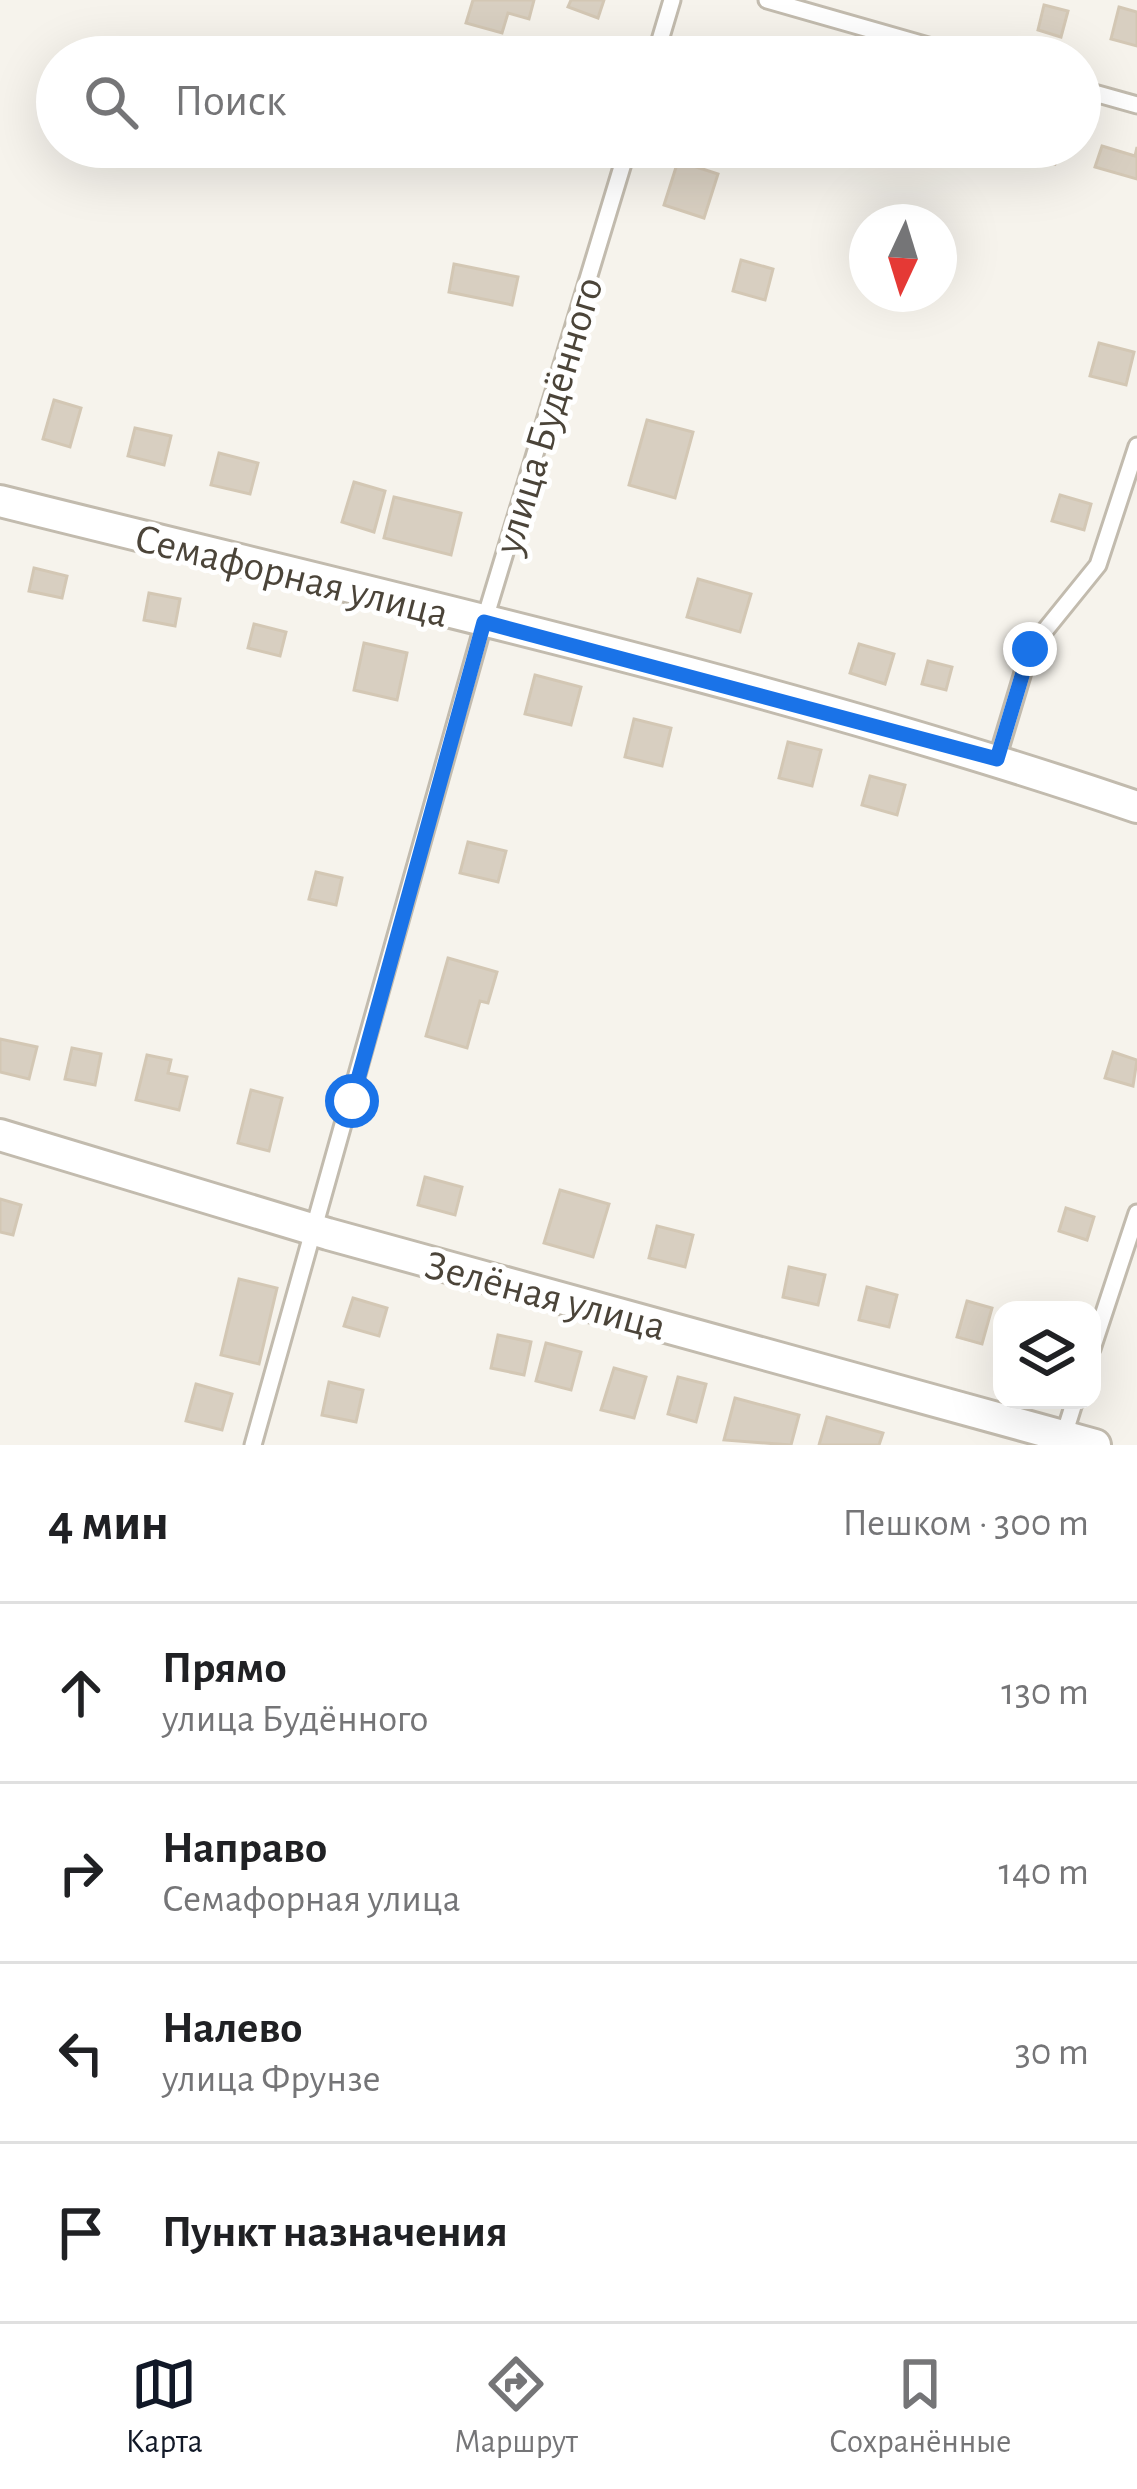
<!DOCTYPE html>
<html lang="ru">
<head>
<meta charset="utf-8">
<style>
  body { margin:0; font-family:"Alegreya Sans",sans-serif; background:#f6f6f6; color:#202124 }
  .controls { position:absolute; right:36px; bottom:36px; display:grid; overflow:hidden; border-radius:24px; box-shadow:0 12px 48px #0002 }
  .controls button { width:108px; height:108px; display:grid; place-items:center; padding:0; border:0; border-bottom:3px solid #e0e0e0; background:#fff; color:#202124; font:60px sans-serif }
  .compass { position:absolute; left:849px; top:204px; width:108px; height:108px; border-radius:50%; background:#fff; box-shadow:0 12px 48px #0002; rotate:184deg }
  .stop { position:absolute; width:36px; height:36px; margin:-27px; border:9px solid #1a73e8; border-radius:50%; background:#fff }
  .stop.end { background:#1a73e8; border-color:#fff; box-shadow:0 3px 12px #0008 }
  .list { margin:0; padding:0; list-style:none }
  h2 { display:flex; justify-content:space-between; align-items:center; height:156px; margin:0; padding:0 48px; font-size:51px }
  h2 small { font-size:39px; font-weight:400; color:#757577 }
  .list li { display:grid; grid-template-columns:78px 1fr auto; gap:36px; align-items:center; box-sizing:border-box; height:180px; padding:0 48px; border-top:3px solid #e0e0e0 }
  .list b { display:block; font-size:45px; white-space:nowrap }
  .list p { margin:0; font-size:39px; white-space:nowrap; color:#757577 }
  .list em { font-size:39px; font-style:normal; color:#757577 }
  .icon { flex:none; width:66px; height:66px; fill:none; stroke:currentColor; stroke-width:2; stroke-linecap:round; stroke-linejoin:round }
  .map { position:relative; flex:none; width:1137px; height:1445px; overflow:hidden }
  .search { position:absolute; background:#fff; box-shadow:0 12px 48px #0002; left:36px; right:36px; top:36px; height:132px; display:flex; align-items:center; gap:30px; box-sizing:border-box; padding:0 42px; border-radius:66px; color:#757577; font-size:45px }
  .sheet { height:876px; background:#fff }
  nav { display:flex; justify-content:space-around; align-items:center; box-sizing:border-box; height:168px; border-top:3px solid #e0e0e0; background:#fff; font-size:33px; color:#757577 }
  nav a { display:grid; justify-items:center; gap:6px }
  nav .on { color:#111827 }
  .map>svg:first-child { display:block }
  .building { fill:#d8cfc1; stroke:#d3c7b4; stroke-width:3 }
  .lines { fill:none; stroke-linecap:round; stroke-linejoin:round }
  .service-casing { stroke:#c2bbae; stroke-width:21 }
  .minor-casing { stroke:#c2bbae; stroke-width:36 }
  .service { stroke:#fff; stroke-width:15 }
  .minor { stroke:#fff; stroke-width:30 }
  .route { stroke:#1a73e8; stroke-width:15 }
  .labels { text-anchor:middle; stroke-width:10; stroke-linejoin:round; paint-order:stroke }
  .street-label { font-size:42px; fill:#4b4439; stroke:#fff }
</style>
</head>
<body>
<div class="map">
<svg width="1137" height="1445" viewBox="0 0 1137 1445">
  <rect width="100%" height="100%" fill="#f6f3ec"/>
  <g class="building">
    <polygon points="473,0 534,0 529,19 508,13 502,33 466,23"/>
    <polygon points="571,0 604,0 598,18 568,7"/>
    <polygon points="1044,5 1068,11 1061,37 1038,30"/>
    <polygon points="1119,7 1137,12 1137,46 1111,39"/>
    <polygon points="1102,146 1135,156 1137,147 1137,179 1095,167"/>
    <polygon points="1003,147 1060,147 1055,164"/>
    <polygon points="678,161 718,174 704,218 664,205"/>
    <polygon points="741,260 773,269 765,300 733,291"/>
    <polygon points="454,264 518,277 512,305 449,292"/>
    <polygon points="1099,343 1134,352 1126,385 1090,376"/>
    <polygon points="54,400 81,408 70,447 43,439"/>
    <polygon points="647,420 693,432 675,498 629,485"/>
    <polygon points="135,428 171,436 164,465 128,456"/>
    <polygon points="219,453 258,463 250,494 211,485"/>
    <polygon points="354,482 385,491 374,532 342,522"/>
    <polygon points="1060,495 1091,504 1084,530 1052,521"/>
    <polygon points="394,497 461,513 451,555 384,538"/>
    <polygon points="34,568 67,576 62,598 29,591"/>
    <polygon points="698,579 751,594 740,632 687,617"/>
    <polygon points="149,593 180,599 175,626 144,620"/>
    <polygon points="254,624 286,632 280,656 248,648"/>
    <polygon points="364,643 407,653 397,700 354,690"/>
    <polygon points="859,644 894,654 885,684 850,673"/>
    <polygon points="928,661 952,667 946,690 922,684"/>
    <polygon points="535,675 581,687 571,725 525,714"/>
    <polygon points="634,719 671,728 662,766 625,757"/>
    <polygon points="788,742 821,750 812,786 779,778"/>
    <polygon points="870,776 905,785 897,815 862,805"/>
    <polygon points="468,842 506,851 498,882 460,873"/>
    <polygon points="316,872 342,878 336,905 309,899"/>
    <polygon points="448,958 497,972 488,1003 480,1001 467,1048 426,1036"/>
    <polygon points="0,1039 37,1047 29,1079 0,1072"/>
    <polygon points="72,1048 101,1054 95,1085 65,1079"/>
    <polygon points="1113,1052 1137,1060 1133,1086 1105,1078"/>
    <polygon points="147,1055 171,1060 168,1073 187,1077 179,1110 136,1100"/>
    <polygon points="251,1090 282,1098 269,1151 238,1143"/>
    <polygon points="425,1177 462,1187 455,1215 418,1205"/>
    <polygon points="560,1190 609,1204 593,1257 544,1243"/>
    <polygon points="0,1199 21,1205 13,1235 0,1232"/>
    <polygon points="1066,1208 1094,1217 1087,1240 1059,1231"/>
    <polygon points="657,1226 693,1235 685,1267 649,1258"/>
    <polygon points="789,1267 825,1275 818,1305 783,1297"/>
    <polygon points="239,1279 277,1288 259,1364 221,1355"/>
    <polygon points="867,1287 897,1295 889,1327 859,1320"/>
    <polygon points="353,1298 387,1308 379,1336 344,1326"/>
    <polygon points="967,1301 992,1308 982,1344 957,1337"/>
    <polygon points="498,1335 531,1342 524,1375 491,1368"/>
    <polygon points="546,1343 581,1352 571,1390 536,1381"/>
    <polygon points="614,1368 646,1377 634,1418 601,1410"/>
    <polygon points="678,1377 706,1384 696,1422 668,1414"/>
    <polygon points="329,1382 363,1390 356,1422 322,1415"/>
    <polygon points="196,1384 232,1394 222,1430 186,1421"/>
    <polygon points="735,1398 799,1415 791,1445 724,1440"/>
    <polygon points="827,1417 883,1433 879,1445 819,1445"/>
  </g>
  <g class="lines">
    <g class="service-casing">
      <g id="service">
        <polyline points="767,0 967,57"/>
        <polyline points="655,57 672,0"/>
        <polyline points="1080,89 1137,105"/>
        <polyline points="997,759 1030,649 1098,565 1137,446"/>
        <polyline points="1092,1349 1137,1213"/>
        <polyline points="1064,1435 1075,1400"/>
        <polyline points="253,1445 484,622 628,147"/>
      </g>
    </g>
    <g class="minor-casing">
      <g id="minor">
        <path d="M0,501C380,596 766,681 1137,807"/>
        <polyline points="0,1135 328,1234 1095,1445"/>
      </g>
    </g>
    <use href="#service" class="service"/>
    <use href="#minor" class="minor"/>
  </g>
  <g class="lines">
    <polyline class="route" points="352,1101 484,622 997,759 1030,649"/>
  </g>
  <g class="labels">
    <g class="street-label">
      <text transform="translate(547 415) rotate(-73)" y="15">улица Будённого</text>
      <text transform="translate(292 574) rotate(14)" y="15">Семафорная улица</text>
      <text transform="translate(546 1294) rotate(15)" y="15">Зелёная улица</text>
    </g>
  </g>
</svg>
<div class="controls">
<button><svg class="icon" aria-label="layers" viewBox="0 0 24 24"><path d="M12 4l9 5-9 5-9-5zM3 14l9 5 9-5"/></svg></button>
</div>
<svg class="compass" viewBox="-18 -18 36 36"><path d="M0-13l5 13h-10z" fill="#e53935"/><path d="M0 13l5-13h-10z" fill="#757577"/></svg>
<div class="stop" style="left:352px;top:1101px"></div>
<div class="stop end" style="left:1030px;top:649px"></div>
<div class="search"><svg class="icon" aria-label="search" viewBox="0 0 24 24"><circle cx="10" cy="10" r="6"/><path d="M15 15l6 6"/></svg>Поиск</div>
</div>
<section class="sheet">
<h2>4 мин<small>Пешком · 300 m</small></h2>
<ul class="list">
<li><svg class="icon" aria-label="ahead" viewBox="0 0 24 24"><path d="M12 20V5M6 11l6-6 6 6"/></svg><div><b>Прямо</b><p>улица Будённого</p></div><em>130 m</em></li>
<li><svg class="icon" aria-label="right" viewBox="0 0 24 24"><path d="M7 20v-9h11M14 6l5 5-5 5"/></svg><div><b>Направо</b><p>Семафорная улица</p></div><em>140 m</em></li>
<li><svg class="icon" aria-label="left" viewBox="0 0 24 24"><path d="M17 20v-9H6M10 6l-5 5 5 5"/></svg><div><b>Налево</b><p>улица Фрунзе</p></div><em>30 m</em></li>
<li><svg class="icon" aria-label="arrive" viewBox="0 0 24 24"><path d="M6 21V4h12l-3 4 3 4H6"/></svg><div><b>Пункт назначения</b></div></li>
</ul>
</section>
<nav>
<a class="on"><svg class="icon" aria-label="map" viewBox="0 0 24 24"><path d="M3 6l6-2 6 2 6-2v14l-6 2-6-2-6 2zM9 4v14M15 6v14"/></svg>Карта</a>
<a><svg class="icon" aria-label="directions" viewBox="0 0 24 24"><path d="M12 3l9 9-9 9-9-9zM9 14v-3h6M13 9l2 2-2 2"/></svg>Маршрут</a>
<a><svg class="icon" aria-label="saved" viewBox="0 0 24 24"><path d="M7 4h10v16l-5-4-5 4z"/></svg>Сохранённые</a>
</nav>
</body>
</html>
